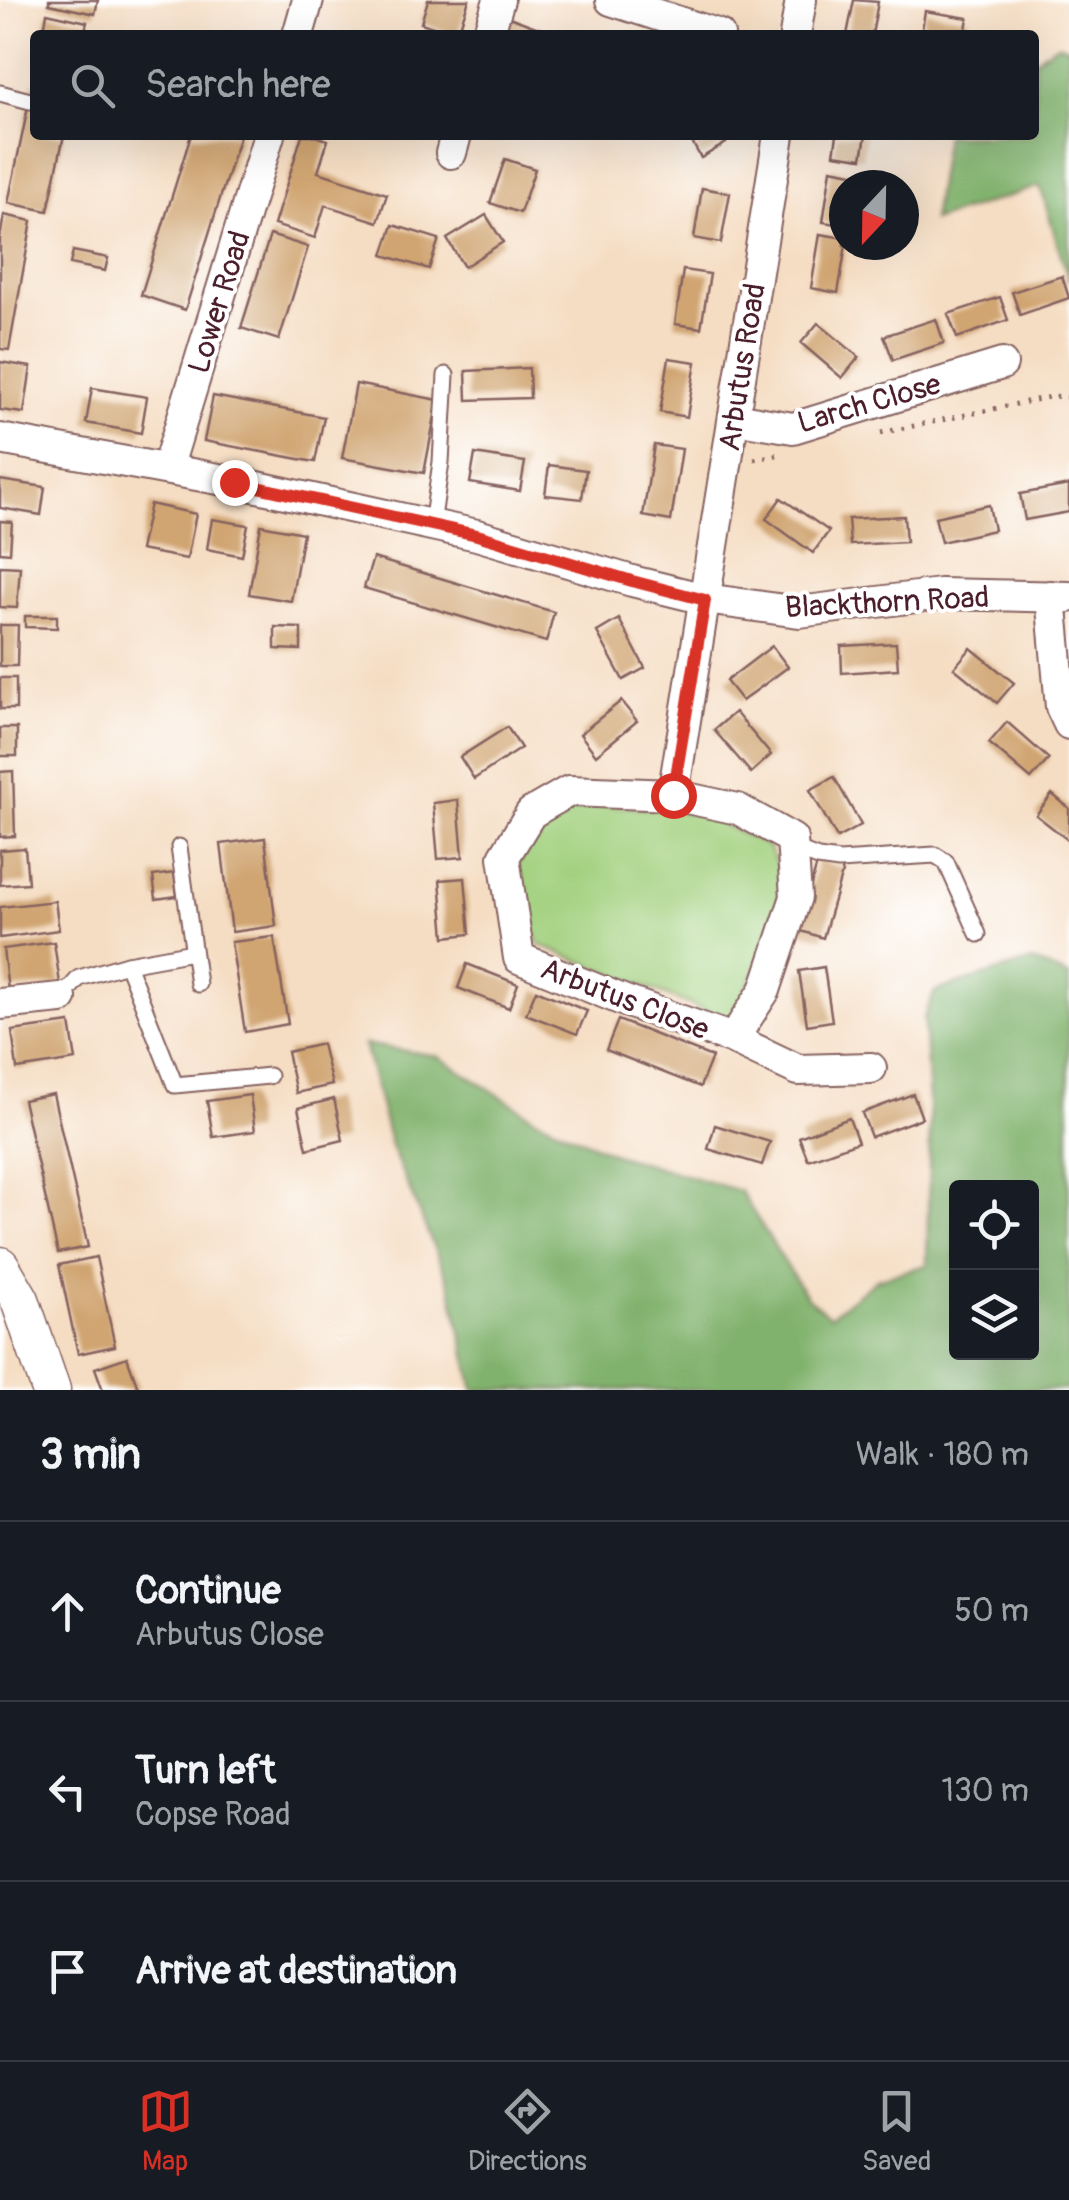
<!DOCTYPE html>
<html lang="en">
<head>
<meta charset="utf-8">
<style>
  body { margin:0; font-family:Pangolin,sans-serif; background:#20242c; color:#f1f3f6 }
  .controls { position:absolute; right:30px; bottom:30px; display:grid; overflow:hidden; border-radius:10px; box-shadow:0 10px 40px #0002 }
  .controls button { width:90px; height:90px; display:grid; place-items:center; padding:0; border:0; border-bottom:2px solid #363941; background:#171b24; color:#f1f3f6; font:50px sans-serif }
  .compass { position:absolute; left:829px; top:170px; width:90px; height:90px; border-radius:50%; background:#171b24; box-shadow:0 10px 40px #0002; rotate:202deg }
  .stop { position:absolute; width:30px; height:30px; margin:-22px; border:8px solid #d93025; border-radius:50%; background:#fff }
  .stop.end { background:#d93025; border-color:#fff; box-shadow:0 2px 10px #0008 }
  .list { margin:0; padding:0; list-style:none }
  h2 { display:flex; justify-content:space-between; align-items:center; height:130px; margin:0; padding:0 40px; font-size:42px }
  h2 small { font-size:32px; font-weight:400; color:#9ea1a6 }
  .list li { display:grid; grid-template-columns:65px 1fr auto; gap:30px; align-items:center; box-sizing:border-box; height:180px; padding:0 40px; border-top:2px solid #363941 }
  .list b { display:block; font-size:38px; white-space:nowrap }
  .list p { margin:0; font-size:32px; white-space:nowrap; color:#9ea1a6 }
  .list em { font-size:32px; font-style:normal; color:#9ea1a6 }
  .icon { flex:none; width:55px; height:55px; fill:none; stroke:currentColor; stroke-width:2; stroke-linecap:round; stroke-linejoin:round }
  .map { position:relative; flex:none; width:1069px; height:1390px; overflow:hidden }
  .search { position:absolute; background:#171b24; box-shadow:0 10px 40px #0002; left:30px; right:30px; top:30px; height:110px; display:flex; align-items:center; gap:25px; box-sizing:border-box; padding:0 35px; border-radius:10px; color:#9ea1a6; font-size:38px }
  .sheet { height:670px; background:#171b24 }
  nav { display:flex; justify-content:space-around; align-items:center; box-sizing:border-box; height:140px; border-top:2px solid #363941; background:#171b24; font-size:28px; color:#9ea1a6 }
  nav a { display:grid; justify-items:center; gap:5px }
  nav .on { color:#d93025 }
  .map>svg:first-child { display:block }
  .green { fill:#a2d07e; stroke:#767854; stroke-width:2.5 }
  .forest { fill:#81b26d; stroke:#66684c; stroke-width:2.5; fill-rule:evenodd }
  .building { fill:#d0a572 }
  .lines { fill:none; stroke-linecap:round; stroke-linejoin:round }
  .service-casing { stroke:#866260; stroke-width:19 }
  .minor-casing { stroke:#866260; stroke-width:34 }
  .tertiary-casing { stroke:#866260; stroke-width:41 }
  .path { stroke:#866260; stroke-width:5; stroke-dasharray:2.5 8; stroke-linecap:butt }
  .service { stroke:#fff; stroke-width:15 }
  .minor { stroke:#fff; stroke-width:30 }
  .tertiary { stroke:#fff; stroke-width:38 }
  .route { stroke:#d93025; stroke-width:12 }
  .labels { text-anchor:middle; stroke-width:8; stroke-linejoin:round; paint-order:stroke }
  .street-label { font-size:30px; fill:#4a1f2b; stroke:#fff }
</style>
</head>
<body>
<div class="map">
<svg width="1069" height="1390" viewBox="0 0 1069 1390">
  <rect width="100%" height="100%" fill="#fff"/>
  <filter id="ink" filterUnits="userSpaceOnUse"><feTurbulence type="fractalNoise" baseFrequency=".01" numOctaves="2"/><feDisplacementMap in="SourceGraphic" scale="20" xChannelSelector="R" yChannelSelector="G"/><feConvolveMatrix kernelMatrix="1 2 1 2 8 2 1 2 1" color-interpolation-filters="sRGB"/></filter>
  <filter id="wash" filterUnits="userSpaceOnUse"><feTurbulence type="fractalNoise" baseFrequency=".0048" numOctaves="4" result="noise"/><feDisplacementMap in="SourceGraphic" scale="40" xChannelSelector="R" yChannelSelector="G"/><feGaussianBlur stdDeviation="2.25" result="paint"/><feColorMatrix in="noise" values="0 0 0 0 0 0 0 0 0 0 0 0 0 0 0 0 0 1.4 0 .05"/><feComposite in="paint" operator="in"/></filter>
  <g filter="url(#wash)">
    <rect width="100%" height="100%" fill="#f5ddc3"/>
    <path class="green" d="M572,802L698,813L767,845L785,880C771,929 755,976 731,1021L540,945L520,904L515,868L548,814Z"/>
    <g class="forest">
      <polygon points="1057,44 1069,47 1069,281 1040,186 932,221 945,135 1034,135 1034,60"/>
      <path d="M1032,961L1069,976V1390H474L451,1288L391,1146L364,1044L437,1056L535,1118L614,1154L740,1191L807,1298L830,1316L877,1279L927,1265L930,1120L924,1018L935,991ZM956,1188H1032V1352H956Z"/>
    </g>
    <g id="blocks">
      <g class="building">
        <polygon points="49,0 98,0 95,14 49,4"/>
        <polygon points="428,0 469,0 457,35 421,23"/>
        <polygon points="854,0 878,2 872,35 847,35"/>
        <polygon points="925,11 968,18 965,35 921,35"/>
        <polygon points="47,13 87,22 84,35 43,35"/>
        <polygon points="501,14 557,35 493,35"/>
        <polygon points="33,83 35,83 35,135 64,135 48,211 8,203"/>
        <polygon points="191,135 240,135 185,310 141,295"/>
        <polygon points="302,135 311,135 328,140 318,172 387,194 378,222 325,205 315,238 274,225"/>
        <polygon points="688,135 721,135 726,143 701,158"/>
        <polygon points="837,135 866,135 862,158 834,154"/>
        <polygon points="505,159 535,169 520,213 490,203"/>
        <polygon points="831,169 858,174 856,185 844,185 844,225 823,222"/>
        <polygon points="702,188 730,193 721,243 694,238"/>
        <polygon points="4,215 32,221 9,350 0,349 0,238"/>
        <polygon points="486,215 503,242 464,267 447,239"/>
        <polygon points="393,225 439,239 429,269 383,255"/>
        <polygon points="820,234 844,238 844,245 846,245 838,293 811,288"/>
        <polygon points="270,235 308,247 279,340 241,328"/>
        <polygon points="73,251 108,258 105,271 70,264"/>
        <polygon points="683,270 710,274 701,328 675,324"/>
        <polygon points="1062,276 1069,298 1020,315 1012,292"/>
        <polygon points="1000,297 1008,320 957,338 948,314"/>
        <polygon points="936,319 944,343 893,360 884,336"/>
        <polygon points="818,323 859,357 842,378 801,343"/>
        <polygon points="669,358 696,362 687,417 660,412"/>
        <polygon points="0,362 31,367 24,413 0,410"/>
        <polygon points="529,368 530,398 467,400 466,371"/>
        <polygon points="356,384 438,400 424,473 342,458"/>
        <polygon points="92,388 147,397 141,433 86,423"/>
        <polygon points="213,396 324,417 315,462 204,441"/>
        <polygon points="654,445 682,449 671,521 643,516"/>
        <polygon points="475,454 525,462 520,491 470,483"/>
        <polygon points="549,465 586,470 582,499 545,495"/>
        <polygon points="0,480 45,487 41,515 0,508"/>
        <polygon points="1069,485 1069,512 1025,520 1020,494"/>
        <polygon points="781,498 829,531 813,553 766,519"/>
        <polygon points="150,504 196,514 187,559 140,550"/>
        <polygon points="989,505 994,530 941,542 935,517"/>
        <polygon points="904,516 906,542 850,545 848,519"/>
        <polygon points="212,519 248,525 242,556 207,549"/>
        <polygon points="0,521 12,522 10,553 0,552"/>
        <polygon points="261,525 303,533 291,601 249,594"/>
        <polygon points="373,558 554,612 546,642 364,588"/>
        <polygon points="0,566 20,567 17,608 0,607"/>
        <polygon points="25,616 57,616 57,628 25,627"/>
        <polygon points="619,619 645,668 623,680 597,632"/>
        <polygon points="0,625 18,625 17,666 0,666"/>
        <polygon points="275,627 301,628 301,650 275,649"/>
        <polygon points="896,643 898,669 842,673 841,646"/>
        <polygon points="772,646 788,667 742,701 726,681"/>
        <polygon points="971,648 1014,683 997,703 954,668"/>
        <rect x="0" y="678" width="16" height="31"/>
        <polygon points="621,701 637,721 596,755 580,734"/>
        <polygon points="735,712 771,755 751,773 714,730"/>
        <polygon points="1007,722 1049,759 1031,779 989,743"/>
        <polygon points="507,727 521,748 474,779 460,757"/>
        <rect x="0" y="728" width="17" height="28"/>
        <polygon points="13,771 15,836 0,837 0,772"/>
        <polygon points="834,777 861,825 837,838 810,790"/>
        <polygon points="1052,794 1069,808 1069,841 1036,815"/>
        <polygon points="458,800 463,857 438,859 433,803"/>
        <polygon points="265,838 276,926 232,932 221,844"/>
        <polygon points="25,848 28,883 0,885 0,850"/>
        <polygon points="818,861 843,869 823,938 798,930"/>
        <polygon points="174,873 177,896 156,899 153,876"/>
        <polygon points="465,878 470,934 445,937 440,880"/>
        <polygon points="55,901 59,930 0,938 0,907"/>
        <polygon points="274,937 288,1024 245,1032 231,942"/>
        <polygon points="54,942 60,984 8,990 3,949"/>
        <polygon points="467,964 518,984 509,1008 458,988"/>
        <polygon points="824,967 832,1021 807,1025 799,971"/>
        <polygon points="536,990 587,1011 577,1034 526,1014"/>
        <polygon points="618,1020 712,1057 700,1087 606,1050"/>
        <polygon points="70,1023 76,1060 17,1069 12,1031"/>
        <polygon points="322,1044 332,1085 296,1093 287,1052"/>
        <polygon points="53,1094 88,1247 58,1253 23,1100"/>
        <polygon points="913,1094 922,1118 871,1137 862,1113"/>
        <polygon points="250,1095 255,1131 213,1137 207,1101"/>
        <polygon points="334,1099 343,1140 307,1149 298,1108"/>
        <polygon points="849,1118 858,1142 808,1160 799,1137"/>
        <polygon points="715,1125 770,1142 762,1165 708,1149"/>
        <polygon points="96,1257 115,1346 78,1354 59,1265"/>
        <polygon points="127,1357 139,1390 103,1390 95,1368"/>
      </g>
    </g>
  </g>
  <g filter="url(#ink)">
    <use href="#blocks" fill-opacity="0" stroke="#866260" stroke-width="2.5"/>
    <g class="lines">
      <g class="service-casing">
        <g id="service">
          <polyline points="0,93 30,101"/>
          <polyline points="432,525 441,462 446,375"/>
          <polyline points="179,847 198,984"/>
          <polyline points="792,848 818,858 839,861 935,855 946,862 978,934"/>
          <polyline points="127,964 175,1085 269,1076"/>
          <polyline points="61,998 79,978 127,964 193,952"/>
        </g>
      </g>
      <g class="minor-casing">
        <g id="minor">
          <polyline points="611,0 719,35"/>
          <polyline points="298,35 308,0"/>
          <polyline points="488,35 499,0"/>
          <polyline points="795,35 801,0"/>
          <polyline points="779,135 673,795 569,791 531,813 504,857 519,958 625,1001 733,1039 798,1070 871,1068"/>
          <polyline points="451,153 456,135"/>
          <polyline points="734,418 793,428 1002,364"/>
          <polyline points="0,439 235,482 477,535 632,581 705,599 799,612 940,594 1069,597"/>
          <polyline points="167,469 269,135"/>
          <polyline points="1051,596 1061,707 1069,724"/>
          <polyline points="673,795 738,809 792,839 796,897 765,990 733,1039"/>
          <polyline points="0,1004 61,998"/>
        </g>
      </g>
      <g class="tertiary-casing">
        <polyline id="tertiary" points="0,1266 20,1300 51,1390"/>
      </g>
      <g class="path">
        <polyline points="881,433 1054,396 1069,398"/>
        <polyline points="754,459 777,455"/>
      </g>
      <use href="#service" class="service"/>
      <use href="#minor" class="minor"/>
      <use href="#tertiary" class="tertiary"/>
    </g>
  </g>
  <g class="lines" filter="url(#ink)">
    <polyline class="route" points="234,482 477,535 632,581 705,600 673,795"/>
  </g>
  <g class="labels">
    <g class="street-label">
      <text transform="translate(219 302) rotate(-73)" y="10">Lower Road</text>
      <text transform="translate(742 367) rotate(-81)" y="10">Arbutus Road</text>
      <text transform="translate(869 403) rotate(-16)" y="10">Larch Close</text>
      <text transform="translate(887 602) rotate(-3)" y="10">Blackthorn Road</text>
      <text transform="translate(625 999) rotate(21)" y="10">Arbutus Close</text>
    </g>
  </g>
</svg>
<div class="controls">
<button><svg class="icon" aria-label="locate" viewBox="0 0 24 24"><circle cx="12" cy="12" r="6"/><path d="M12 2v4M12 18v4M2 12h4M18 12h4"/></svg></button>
<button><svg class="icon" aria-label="layers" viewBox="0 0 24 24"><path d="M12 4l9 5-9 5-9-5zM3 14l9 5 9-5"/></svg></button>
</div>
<svg class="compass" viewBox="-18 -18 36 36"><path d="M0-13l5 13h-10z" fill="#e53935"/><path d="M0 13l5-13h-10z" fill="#9ea1a6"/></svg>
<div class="stop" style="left:673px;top:795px"></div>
<div class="stop end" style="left:234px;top:482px"></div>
<div class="search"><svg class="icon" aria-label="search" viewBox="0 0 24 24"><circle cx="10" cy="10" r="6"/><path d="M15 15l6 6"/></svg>Search here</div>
</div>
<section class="sheet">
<h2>3 min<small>Walk · 180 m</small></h2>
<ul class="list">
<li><svg class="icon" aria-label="ahead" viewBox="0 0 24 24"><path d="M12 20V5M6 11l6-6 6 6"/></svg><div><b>Continue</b><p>Arbutus Close</p></div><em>50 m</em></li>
<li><svg class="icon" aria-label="left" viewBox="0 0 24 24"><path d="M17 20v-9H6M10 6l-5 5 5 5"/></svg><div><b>Turn left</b><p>Copse Road</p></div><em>130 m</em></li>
<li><svg class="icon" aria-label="arrive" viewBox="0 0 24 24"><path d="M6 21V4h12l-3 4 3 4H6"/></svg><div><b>Arrive at destination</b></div></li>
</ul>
</section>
<nav>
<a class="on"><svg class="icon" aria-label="map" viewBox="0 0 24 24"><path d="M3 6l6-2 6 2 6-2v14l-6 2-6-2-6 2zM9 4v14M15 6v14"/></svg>Map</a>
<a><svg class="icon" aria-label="directions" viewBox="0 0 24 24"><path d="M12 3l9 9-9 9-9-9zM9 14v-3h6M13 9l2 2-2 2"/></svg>Directions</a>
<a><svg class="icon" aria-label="saved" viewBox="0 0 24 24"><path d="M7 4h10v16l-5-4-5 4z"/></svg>Saved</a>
</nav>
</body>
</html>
